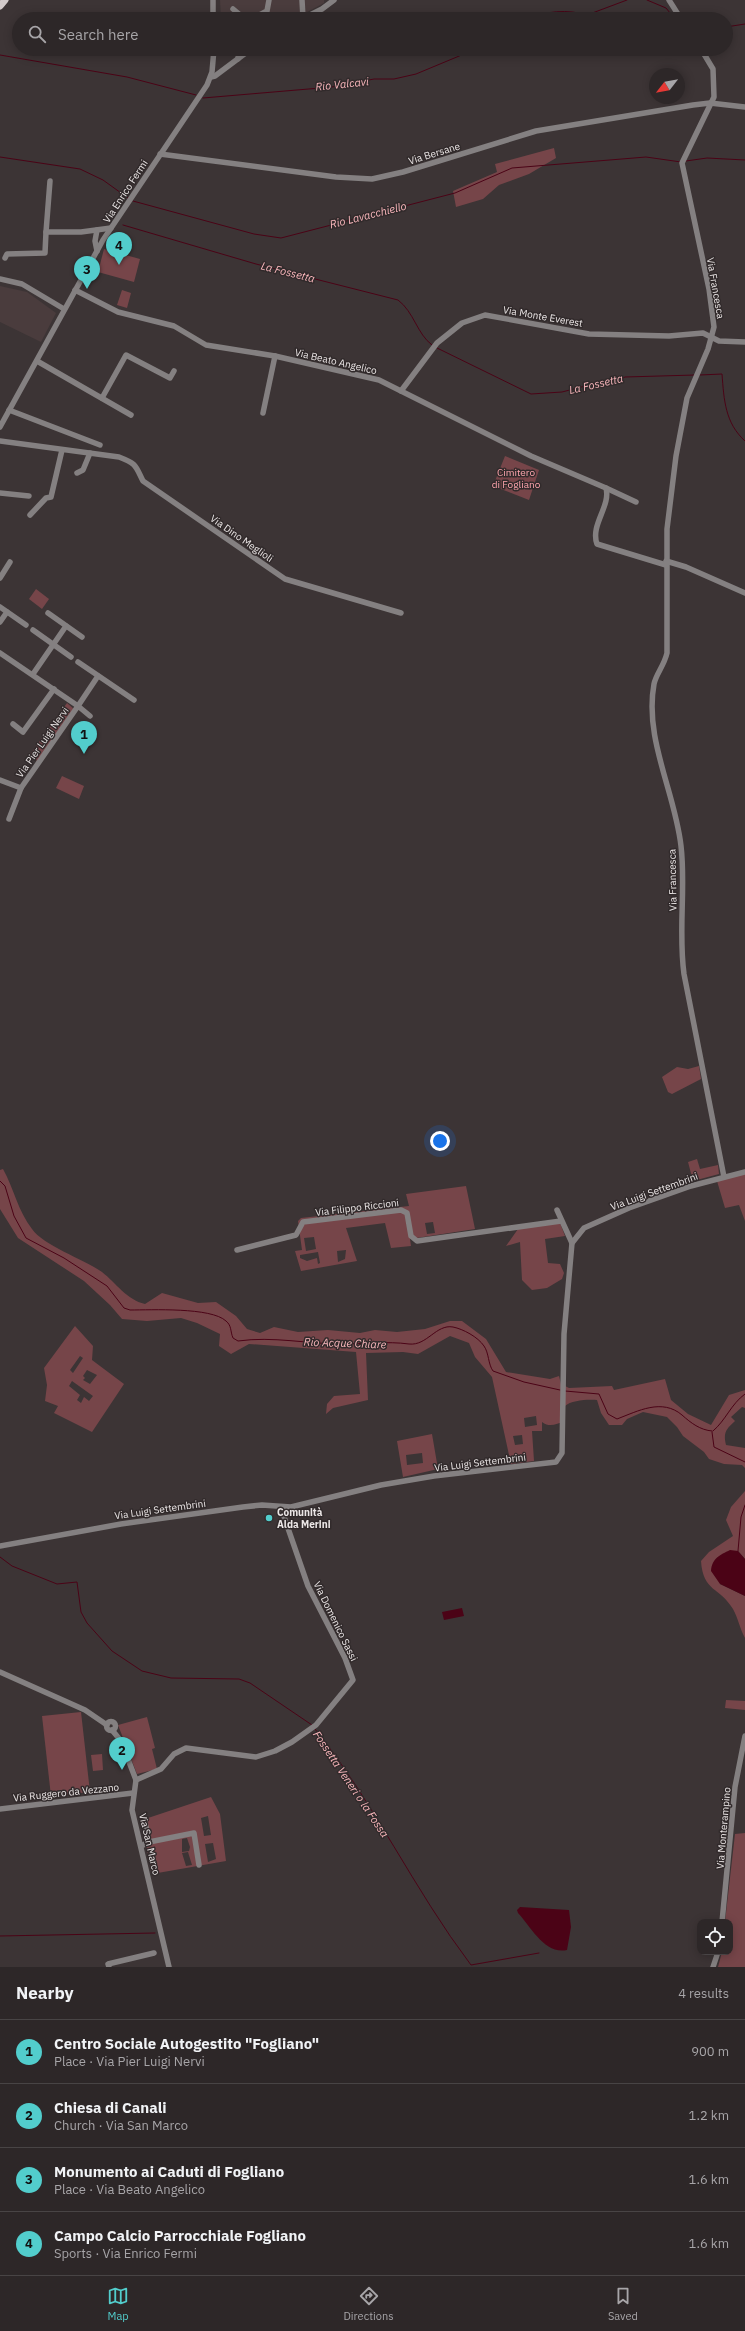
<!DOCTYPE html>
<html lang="en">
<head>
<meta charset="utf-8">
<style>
  body { margin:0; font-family:"IBM Plex Sans",sans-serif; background:#393334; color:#f1f3f6 }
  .controls { position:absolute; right:12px; bottom:12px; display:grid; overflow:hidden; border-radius:8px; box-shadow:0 2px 10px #0003 }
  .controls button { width:36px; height:36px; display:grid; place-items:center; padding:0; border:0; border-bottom:1px solid #484445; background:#2d2728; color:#f1f3f6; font:20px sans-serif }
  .compass { position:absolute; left:649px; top:68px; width:36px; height:36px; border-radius:50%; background:#2d2728; box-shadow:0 2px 10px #0003; rotate:239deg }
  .you { position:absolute; left:440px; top:1141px; width:14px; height:14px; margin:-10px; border:3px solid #fff; border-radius:50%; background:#1a73e8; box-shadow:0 0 0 6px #1a73e833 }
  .badge { display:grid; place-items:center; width:26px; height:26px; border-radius:50%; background:#52cdcc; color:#111; font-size:13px; font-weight:700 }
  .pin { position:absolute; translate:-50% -33px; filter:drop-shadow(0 1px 2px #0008) }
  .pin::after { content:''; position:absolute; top:21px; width:14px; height:12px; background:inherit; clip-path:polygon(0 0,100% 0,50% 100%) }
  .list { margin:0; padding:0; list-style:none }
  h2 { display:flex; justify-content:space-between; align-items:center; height:52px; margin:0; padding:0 16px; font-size:17px }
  h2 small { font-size:13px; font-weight:400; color:#a7a5a8 }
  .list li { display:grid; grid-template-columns:26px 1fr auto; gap:12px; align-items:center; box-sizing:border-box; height:64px; padding:0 16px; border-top:1px solid #484445 }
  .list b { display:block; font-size:15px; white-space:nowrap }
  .list p { margin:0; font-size:13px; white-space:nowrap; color:#a7a5a8 }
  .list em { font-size:13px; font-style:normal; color:#a7a5a8 }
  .icon { flex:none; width:22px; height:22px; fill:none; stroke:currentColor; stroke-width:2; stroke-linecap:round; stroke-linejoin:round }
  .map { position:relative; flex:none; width:745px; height:1967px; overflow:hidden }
  .search { position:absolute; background:#2d2728; box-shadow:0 2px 10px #0003; left:12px; right:12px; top:12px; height:44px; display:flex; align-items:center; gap:10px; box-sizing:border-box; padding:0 14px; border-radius:22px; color:#a7a5a8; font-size:15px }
  .sheet { height:308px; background:#2d2728 }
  nav { display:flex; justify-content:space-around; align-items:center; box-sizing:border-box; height:56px; border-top:1px solid #484445; background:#2d2728; font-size:11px; color:#a7a5a8 }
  nav a { display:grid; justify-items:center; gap:2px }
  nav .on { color:#52cdcc }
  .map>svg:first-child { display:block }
  .built { fill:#4a3c3d }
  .green { fill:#764549; fill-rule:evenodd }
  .water { fill:#4b0316 }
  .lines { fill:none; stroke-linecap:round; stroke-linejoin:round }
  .stream { stroke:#4b0316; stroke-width:1 }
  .minor { stroke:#848081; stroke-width:5.5 }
  .major { stroke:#d2caca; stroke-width:7 }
  .poi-dot { fill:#52cdcc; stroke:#312a2b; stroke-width:1.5 }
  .labels { text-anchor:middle; stroke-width:3; stroke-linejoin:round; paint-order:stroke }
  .street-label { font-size:10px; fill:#ebe6e6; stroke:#312a2b }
  .park-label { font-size:10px; fill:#fea5ad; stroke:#312a2b }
  .poi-label { font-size:10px; font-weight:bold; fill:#ebe6e6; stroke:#312a2b; text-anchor:start }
  .water-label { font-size:11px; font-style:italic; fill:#fab7bc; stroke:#312a2b }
</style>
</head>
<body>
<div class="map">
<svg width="745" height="1967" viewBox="0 0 745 1967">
  <rect width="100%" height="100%" fill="#3c3435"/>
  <g class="built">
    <polygon points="220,0 324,0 324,3 294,19 221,19"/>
    <polygon points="0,286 27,292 56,313 41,342 0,322"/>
  </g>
  <g class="green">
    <polygon points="554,148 556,158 529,174 499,185 483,199 456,207 453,191 497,172 495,164"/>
    <polygon points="104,249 140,259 134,282 98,272"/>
    <polygon points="122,290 131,293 127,308 117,305"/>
    <polygon points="505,456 539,470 529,500 493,486"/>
    <polygon points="36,589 49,599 42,609 29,599"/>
    <polygon points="67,703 75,710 39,762 29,756"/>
    <polygon points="62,776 84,786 79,799 56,788"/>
    <polygon points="699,1066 701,1079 672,1094 668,1092 662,1077 677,1067 688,1069"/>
    <polygon points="697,1159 700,1169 718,1165 719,1174 693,1181 688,1162"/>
    <path d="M3,1169C14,1189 18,1211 32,1229C43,1245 83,1259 102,1272C116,1283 127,1300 145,1304L162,1293L198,1303L216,1302L236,1316L247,1329L260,1333L274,1327L298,1332L328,1330L360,1333L375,1330L397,1332L425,1329L450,1321H462L486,1339L506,1372L550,1379L559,1376L561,1384L569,1388L612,1386L614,1390L665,1379L671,1400L688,1414L711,1425L729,1395L745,1390V1408L742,1407L731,1417L735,1421C726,1429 723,1433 726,1445L745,1448V1468L742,1465L724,1464L709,1459L704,1452L683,1436L677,1427L667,1417L643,1412L627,1419L622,1425H609L601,1413L597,1400C589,1399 571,1400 565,1406V1421C556,1424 550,1428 542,1422V1431H532L534,1461L511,1464L492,1377L475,1357L469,1343L450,1336L418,1354L403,1352L366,1353L368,1400L333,1408L326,1414L327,1404L334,1396L360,1394L356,1352L249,1344L231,1354L219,1346L220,1334L197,1323L181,1318L147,1321L122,1319L110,1305L84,1281L18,1238L0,1209V1170ZM536,1416L537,1425L525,1427L524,1418ZM522,1435L523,1444L515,1445L513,1436Z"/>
    <polygon points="745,1174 745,1221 739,1205 725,1208 717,1181"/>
    <path d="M466,1186L475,1229L410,1239L411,1246L391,1248L385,1223L346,1228L357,1261L301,1271L295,1251L302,1250L298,1221L301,1218L409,1206L406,1194ZM433,1222L435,1233L427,1234L425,1223ZM314,1237L316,1249L306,1251L304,1238ZM346,1250L345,1259L338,1262L337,1251ZM318,1252L320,1263L318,1264L317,1258L307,1261L300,1258V1255Z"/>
    <polygon points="560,1223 565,1236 545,1239 548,1263 560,1264 564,1273 562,1279 547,1288 532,1290 522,1280 520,1242 506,1246 518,1229"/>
    <path d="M75,1326L93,1346L92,1360L124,1384L92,1432L54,1413L58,1406L45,1401L47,1385L44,1368ZM80,1356L83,1358L73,1373L70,1370ZM87,1370L97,1375L90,1384L83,1380L85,1378L83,1376ZM72,1381L93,1396L89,1401L84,1397L81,1403L77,1400L80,1395L69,1386Z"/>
    <path d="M432,1434L438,1469L403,1477L397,1441ZM422,1453L423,1463L407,1465L406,1455Z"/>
    <path d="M745,1491V1559L738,1551L720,1584L745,1596V1638C740,1629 738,1618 733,1609C720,1587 703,1592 701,1561L709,1552L733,1536L726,1520L731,1507Z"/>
    <polygon points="726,1700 745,1701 745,1710 725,1708"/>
    <polygon points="81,1712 90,1792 51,1796 42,1716"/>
    <polygon points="147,1717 155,1748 152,1749 157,1769 137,1774 118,1725"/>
    <polygon points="102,1754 103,1770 93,1771 91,1755"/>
    <path d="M211,1797L220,1814L226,1861L152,1874L146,1844L149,1842L145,1819ZM208,1816L211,1835L204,1836L201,1818ZM187,1838L190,1847L189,1851L182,1852V1839ZM213,1843L216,1859L208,1862L205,1844ZM188,1852L192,1865L186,1866L182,1853Z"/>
    <polygon points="745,1833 745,1967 718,1967 722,1952 730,1952 730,1922 725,1922 735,1834"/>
  </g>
  <g class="water">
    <path d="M730,1550L738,1551L745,1559V1596L720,1584L711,1571C712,1558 720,1555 730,1550Z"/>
    <polygon points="462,1608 464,1616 444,1620 442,1612"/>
    <path d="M520,1907L569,1910L571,1927L567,1950C545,1955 531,1927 518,1913L517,1910Z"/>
  </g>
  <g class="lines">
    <g class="stream">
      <polyline points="647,0 666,8 675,19"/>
      <path d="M527,19C545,11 568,9 587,15L627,0"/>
      <polyline points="726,27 745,24"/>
      <polyline points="0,55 127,77 196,95"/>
      <polyline points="203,98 332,87 374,79 394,79 416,74 476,49"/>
      <polyline points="0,157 80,169 103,180 128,198"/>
      <polyline points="686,161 707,158 745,160"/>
      <polyline points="133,201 254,234 281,238 455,193 512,168 646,157 681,162"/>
      <path d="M123,225L256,264L398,300C414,312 417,334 432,345"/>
      <polyline points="437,348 531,394 562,392 589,385 612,383 625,377 695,375"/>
      <path d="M700,375L722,374C724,400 725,423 745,441"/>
      <path d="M0,1181L5,1186L14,1216L26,1238L64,1258L107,1286L124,1308L130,1310C151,1310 211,1307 226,1321C232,1326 230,1331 233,1338L238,1341C273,1336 307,1344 342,1344C364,1344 387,1341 409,1344C427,1346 436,1324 453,1327C463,1329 478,1337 484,1346C489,1353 488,1364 493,1371L524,1382L560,1390"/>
      <path d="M565,1391L599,1394L608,1414L617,1419C638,1411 662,1398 682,1415C691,1423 700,1430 712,1431"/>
      <path d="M713,1431C726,1420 731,1404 745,1394"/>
      <polyline points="712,1432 714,1447 745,1462"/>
      <polyline points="738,1551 741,1517 745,1505"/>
      <polyline points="0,1557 12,1566 57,1584 77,1582 81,1612 87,1623 112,1651 142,1671 171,1678 239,1679 250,1683 312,1725"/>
      <path d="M315,1729C374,1802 414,1890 471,1965L539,1953"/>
      <polyline points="0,1936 155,1933"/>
    </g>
    <g class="minor">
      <polyline points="213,0 213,19"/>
      <polyline points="302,0 303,18"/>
      <polyline points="669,0 681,19"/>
      <polyline points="233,9 245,19"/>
      <polyline points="252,19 267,11 269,0"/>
      <polyline points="302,19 322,9 334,0"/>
      <path d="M701,49L713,69L714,97L682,163L709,289L714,327L708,349L687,398L676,456L667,529V653C664,666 656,674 654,684C644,739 675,792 681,846C686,888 678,931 684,974L724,1177"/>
      <polyline points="238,59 239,49"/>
      <polyline points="211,77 215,76 251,49"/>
      <polyline points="160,154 336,177 372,179 403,172 536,131 693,105 710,103 745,107"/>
      <polyline points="46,232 50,181"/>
      <polyline points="97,251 95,241 97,230"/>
      <polyline points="5,258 7,254 45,253 46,232 81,232 111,228"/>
      <polyline points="0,279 22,284 64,309"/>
      <path d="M75,290L118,312L174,326L206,345L275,356L379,380L531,456L606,488C611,506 590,525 597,544L666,565"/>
      <polyline points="37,361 131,415"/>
      <polyline points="401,391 437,343 462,323 485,315 589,334 669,336 703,333 719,341 745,342"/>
      <polyline points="102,398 126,355 170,378 174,371"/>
      <polyline points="9,410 100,445"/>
      <polyline points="263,413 275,356"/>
      <polyline points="0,427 103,240 207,85 212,72 214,49"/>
      <path d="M0,441L119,457C137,464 135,465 143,481L285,579L401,613"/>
      <polyline points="77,473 83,470 90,453"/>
      <polyline points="606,488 636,502"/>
      <polyline points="0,493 29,496"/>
      <polyline points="30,515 46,498 51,497 62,450"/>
      <polyline points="666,561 686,567 745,593"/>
      <polyline points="0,578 10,562"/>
      <polyline points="0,607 26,625"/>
      <polyline points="48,613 82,637"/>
      <polyline points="0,622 7,612"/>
      <polyline points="33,630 71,657"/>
      <polyline points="0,653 78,706 98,676"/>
      <polyline points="78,662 134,700"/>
      <polyline points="33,674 66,626"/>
      <polyline points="13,724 23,732 54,689"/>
      <polyline points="0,780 21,788 78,706 90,716"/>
      <polyline points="9,819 21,788"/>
      <polyline points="557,1210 572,1243"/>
      <polyline points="237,1250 296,1235 303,1222 401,1210 407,1213 411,1236 417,1241 561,1221"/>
      <polyline points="0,1546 121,1524 243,1507 262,1505 291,1507 381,1485 434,1476 556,1462 562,1453 564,1334 572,1243 584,1228 629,1208 691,1186 745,1172"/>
      <polyline points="0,1672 85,1710 107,1725"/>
      <circle cx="111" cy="1726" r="4.5"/>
      <polyline points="112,1730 121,1741 136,1780 132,1810 169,1967"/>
      <polyline points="136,1780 161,1769 174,1754 186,1748 256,1757 275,1751 292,1742 316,1725 353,1680 345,1658 308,1586 281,1508"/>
      <polyline points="0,1809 133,1793"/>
      <polyline points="149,1842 194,1833 199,1865"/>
      <polyline points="141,1846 149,1842 145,1822"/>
      <polyline points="722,1922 735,1787 745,1736"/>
      <polyline points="109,1967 108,1964 154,1953"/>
      <polyline points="713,1967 718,1952"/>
    </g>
    <polyline class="major" points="0,6 5,0"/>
  </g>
  <circle class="poi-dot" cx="269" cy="1518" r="4"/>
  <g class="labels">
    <g class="street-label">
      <text transform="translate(434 153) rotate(-17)" y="4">Via Bersane</text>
      <text transform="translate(125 191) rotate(-57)" y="4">Via Enrico Fermi</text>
      <text transform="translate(716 288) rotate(80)" y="4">Via Francesca</text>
      <text transform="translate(543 316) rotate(10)" y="4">Via Monte Everest</text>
      <text transform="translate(336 361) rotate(13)" y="4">Via Beato Angelico</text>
      <text transform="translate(242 538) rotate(35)" y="4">Via Dino Meglioli</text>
      <text transform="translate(42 742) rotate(-55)" y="4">Via Pier Luigi Nervi</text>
      <text transform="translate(672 880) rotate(-91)" y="4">Via Francesca</text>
      <text transform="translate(654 1191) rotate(-20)" y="4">Via Luigi Settembrini</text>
      <text transform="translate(357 1207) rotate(-7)" y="4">Via Filippo Riccioni</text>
      <text transform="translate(480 1462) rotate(-7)" y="4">Via Luigi Settembrini</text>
      <text transform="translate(160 1509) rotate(-8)" y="4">Via Luigi Settembrini</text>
      <text transform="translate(336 1621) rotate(64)" y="4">Via Domenico Sassi</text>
      <text transform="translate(66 1792) rotate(-6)" y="4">Via Ruggero da Vezzano</text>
      <text transform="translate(723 1828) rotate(-85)" y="4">Via Monterampino</text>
      <text transform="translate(150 1844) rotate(77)" y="4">Via San Marco</text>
    </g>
    <g class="park-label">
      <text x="516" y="476">Cimitero<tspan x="516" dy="12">di Fogliano</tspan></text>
    </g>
    <g class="poi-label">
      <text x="277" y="1516">Comunità<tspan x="277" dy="12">Alda Merini</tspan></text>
    </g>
    <g class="water-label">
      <text transform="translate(342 84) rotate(-6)" y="4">Rio Valcavi</text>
      <text transform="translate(368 215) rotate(-14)" y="4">Rio Lavacchiello</text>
      <text transform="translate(288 272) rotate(14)" y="4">La Fossetta</text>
      <text transform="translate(596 384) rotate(-13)" y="4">La Fossetta</text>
      <text transform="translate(345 1343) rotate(2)" y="4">Rio Acque Chiare</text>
      <text transform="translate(351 1784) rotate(56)" y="4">Fossetta Veneri o la Fossa</text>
    </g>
  </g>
</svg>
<div class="controls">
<button><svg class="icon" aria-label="locate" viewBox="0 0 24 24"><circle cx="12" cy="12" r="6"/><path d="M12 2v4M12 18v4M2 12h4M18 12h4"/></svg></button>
</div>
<svg class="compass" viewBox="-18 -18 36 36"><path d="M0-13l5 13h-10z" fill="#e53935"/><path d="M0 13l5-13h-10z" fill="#a7a5a8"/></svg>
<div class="you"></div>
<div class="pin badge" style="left:84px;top:754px">1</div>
<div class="pin badge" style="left:122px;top:1770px">2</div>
<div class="pin badge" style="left:87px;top:289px">3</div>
<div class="pin badge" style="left:119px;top:265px">4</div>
<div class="search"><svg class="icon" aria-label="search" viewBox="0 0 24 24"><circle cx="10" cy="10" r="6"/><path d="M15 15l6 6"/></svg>Search here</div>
</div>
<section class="sheet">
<h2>Nearby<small>4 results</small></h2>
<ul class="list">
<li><span class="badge">1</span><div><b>Centro Sociale Autogestito &quot;Fogliano&quot;</b><p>Place · Via Pier Luigi Nervi</p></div><em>900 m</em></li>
<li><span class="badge">2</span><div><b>Chiesa di Canali</b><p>Church · Via San Marco</p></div><em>1.2 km</em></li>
<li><span class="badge">3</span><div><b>Monumento ai Caduti di Fogliano</b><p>Place · Via Beato Angelico</p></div><em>1.6 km</em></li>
<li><span class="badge">4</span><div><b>Campo Calcio Parrocchiale Fogliano</b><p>Sports · Via Enrico Fermi</p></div><em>1.6 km</em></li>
</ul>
</section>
<nav>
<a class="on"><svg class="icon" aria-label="map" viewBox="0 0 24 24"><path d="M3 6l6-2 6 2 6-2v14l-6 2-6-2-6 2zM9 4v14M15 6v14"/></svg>Map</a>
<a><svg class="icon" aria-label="directions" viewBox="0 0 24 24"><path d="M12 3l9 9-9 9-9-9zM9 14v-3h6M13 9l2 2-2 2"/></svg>Directions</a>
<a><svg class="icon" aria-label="saved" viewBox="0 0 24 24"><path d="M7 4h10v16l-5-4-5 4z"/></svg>Saved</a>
</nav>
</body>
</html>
